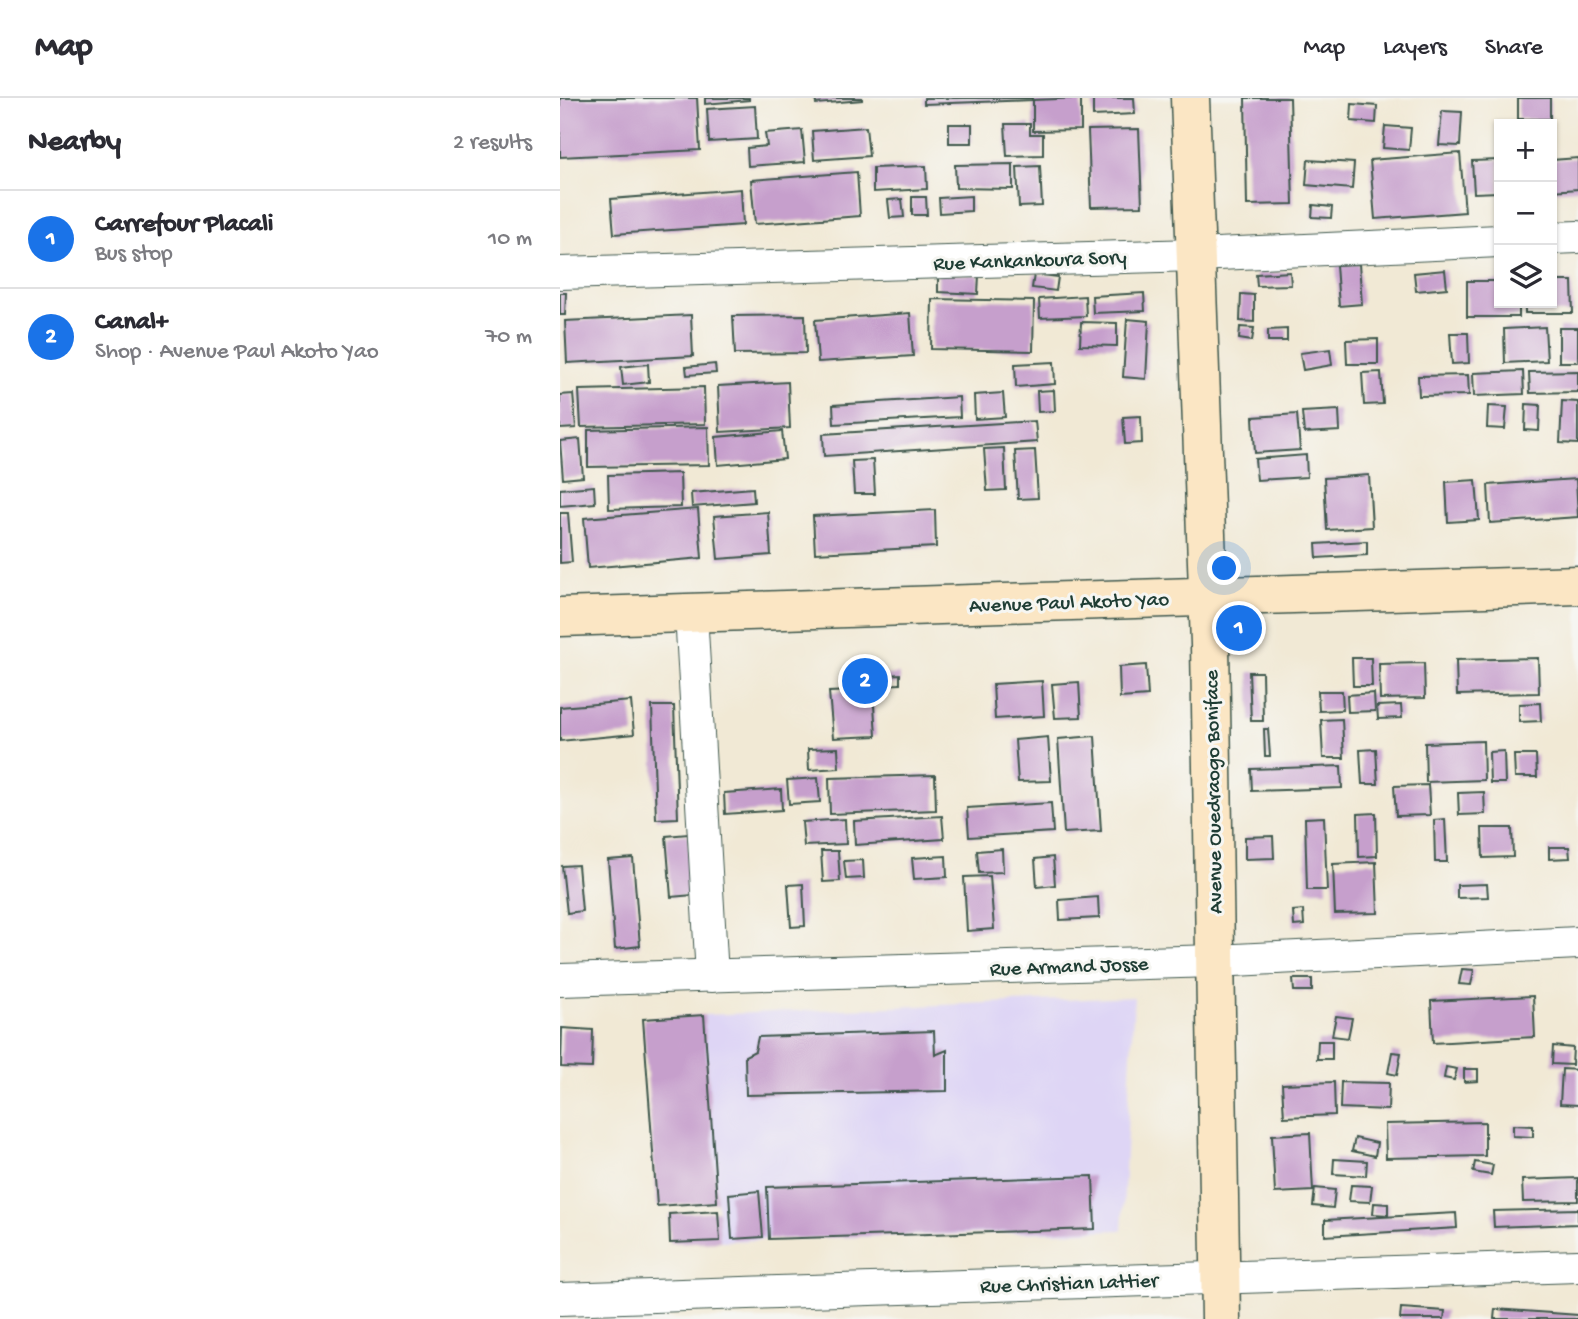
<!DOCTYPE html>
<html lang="en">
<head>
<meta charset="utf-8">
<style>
  body { margin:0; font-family:"Gochi Hand",sans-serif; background:#f7f7f7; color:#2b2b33 }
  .controls { position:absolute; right:21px; top:21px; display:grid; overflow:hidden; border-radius:0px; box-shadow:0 2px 5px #0004 }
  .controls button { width:63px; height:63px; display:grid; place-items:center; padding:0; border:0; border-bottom:2px solid #e1e1e2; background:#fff; color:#2b2b33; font:35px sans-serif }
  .you { position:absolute; left:665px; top:471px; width:24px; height:24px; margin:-18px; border:5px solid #fff; border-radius:50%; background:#1a73e8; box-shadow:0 0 0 10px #1a73e833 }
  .badge { display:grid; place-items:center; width:46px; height:46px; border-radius:50%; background:#1a73e8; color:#fff; font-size:23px; font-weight:700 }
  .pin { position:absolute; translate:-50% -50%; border:4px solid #fff; box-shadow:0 2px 7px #0006 }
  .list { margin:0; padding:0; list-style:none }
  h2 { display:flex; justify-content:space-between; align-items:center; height:91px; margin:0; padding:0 28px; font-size:30px }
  h2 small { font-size:23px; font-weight:400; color:#7c7c81 }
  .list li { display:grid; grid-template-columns:46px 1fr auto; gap:21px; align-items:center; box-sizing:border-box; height:98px; padding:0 28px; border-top:2px solid #e1e1e2 }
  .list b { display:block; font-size:26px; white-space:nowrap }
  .list p { margin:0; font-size:23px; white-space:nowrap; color:#7c7c81 }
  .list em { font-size:23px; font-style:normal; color:#7c7c81 }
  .icon { flex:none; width:38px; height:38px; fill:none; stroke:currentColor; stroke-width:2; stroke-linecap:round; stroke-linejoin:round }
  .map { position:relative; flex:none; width:1018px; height:1221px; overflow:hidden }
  header { display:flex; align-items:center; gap:42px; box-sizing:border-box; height:98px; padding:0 35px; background:#fff; border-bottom:2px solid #e1e1e2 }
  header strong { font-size:33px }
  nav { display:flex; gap:38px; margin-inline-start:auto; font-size:24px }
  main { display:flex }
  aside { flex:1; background:#fff }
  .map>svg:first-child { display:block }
  .built { fill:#ded5f5 }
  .building { fill:#c69fcc }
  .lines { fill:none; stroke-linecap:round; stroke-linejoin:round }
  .street-casing { stroke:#3e574c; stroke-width:34 }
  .secondary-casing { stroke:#3e574c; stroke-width:41 }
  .street { stroke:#fff; stroke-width:32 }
  .secondary { stroke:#fbe6c4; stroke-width:38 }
  .labels { text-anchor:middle; stroke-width:6; stroke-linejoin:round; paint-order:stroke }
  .street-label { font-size:21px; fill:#1f3d34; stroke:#f6f6f2 }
</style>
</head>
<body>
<header>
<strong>Map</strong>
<nav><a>Map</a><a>Layers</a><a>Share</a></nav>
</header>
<main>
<aside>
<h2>Nearby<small>2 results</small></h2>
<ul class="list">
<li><span class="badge">1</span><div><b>Carrefour Placali</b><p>Bus stop</p></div><em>10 m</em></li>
<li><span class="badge">2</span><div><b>Canal+</b><p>Shop · Avenue Paul Akoto Yao</p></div><em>70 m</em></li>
</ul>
</aside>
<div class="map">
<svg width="1018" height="1221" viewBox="0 0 1018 1221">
  <rect width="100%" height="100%" fill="#f6f6f2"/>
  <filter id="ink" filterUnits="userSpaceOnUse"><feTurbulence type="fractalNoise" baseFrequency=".0143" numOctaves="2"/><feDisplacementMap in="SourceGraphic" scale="14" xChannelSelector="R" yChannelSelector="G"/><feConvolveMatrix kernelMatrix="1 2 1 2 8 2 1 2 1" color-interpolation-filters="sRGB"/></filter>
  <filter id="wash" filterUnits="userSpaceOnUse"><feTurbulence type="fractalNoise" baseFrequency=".00686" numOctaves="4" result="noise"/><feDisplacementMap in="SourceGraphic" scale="28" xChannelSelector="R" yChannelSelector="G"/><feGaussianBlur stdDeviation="1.57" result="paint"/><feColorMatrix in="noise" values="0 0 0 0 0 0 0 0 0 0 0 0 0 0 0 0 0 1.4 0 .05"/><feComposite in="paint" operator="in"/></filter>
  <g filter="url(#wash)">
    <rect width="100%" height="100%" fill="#f1e9d5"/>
    <polygon class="built" points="574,899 562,1132 160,1143 144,917"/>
    <g id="blocks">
      <g class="building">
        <polygon points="0,0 137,0 140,52 0,59"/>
        <polygon points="145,0 189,0 189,2 145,6"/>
        <polygon points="255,0 302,0 302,2 256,6"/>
        <polygon points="364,0 472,0 472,2 364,6"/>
        <polygon points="521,0 521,32 473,33 473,2"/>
        <polygon points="533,0 574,0 575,16 533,18"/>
        <polygon points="685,0 730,0 733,106 687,107"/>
        <rect x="958" y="0" width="32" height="21"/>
        <polygon points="792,6 817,8 816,25 791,23"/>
        <polygon points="195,8 197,41 149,44 147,11"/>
        <polygon points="882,13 902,14 900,48 879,47"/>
        <rect x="389" y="26" width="23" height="19"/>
        <polygon points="445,26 470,26 470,36 483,36 483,57 447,58"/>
        <polygon points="825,28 851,30 849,52 823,50"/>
        <polygon points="306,29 309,58 254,62 252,33"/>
        <polygon points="579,31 582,108 531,109 528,32"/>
        <polygon points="242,32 245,64 188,68 187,50 207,48 205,35"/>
        <polygon points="900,55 905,114 815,121 810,62"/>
        <polygon points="1018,60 1018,91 992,93 992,62"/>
        <polygon points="748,62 794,65 792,91 746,87"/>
        <polygon points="939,62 939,94 914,95 912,63"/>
        <polygon points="453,66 453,91 396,90 395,67"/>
        <polygon points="366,68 367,91 313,94 313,70"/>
        <polygon points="480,68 482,108 459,109 457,69"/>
        <polygon points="297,74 300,118 195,126 191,82"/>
        <polygon points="181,91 183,127 54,136 51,101"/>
        <polygon points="411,98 411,113 380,115 379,100"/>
        <polygon points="352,99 366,99 367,117 352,117"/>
        <polygon points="342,101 344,119 330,120 328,102"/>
        <polygon points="753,107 772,109 771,120 752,119"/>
        <polygon points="799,166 802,206 779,208 776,167"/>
        <polygon points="885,172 887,190 856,193 854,175"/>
        <polygon points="730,174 731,187 697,188 696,176"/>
        <polygon points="378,176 419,177 418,196 378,194"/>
        <polygon points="474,176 498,179 496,193 472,190"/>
        <polygon points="907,183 939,183 939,205 959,205 959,219 907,219"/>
        <polygon points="992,183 1012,183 1013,215 965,215 965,205 992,205"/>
        <polygon points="0,195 6,195 5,217 0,217"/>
        <polygon points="584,195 585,213 533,215 532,198"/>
        <polygon points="681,196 694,197 694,224 680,223"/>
        <polygon points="525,198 526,218 480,220 479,201"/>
        <polygon points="372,201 474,203 473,253 371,251"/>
        <polygon points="350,215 353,258 258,264 255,222"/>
        <polygon points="131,217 133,258 7,265 5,223"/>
        <polygon points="245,217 246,255 175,256 173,218"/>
        <polygon points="567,221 589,223 586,281 563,279"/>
        <polygon points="521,224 557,225 557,248 520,247"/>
        <polygon points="680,229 694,230 692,243 679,241"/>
        <polygon points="985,229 987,263 945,265 944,231"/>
        <rect x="999" y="230" width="19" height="34"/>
        <polygon points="727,231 727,243 708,243 708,232"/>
        <polygon points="890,235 908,235 909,265 892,266"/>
        <polygon points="818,241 818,266 787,266 786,242"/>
        <polygon points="770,251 772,267 743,272 740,255"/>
        <polygon points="494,264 495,286 456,289 455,266"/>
        <polygon points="88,266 89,284 63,287 61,269"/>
        <polygon points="155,266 156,275 127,277 126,269"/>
        <polygon points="963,273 964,296 914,298 913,275"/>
        <polygon points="1018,273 1018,294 970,295 969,274"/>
        <polygon points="821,274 823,306 804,307 802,275"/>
        <polygon points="908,277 909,297 859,298 858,278"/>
        <polygon points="228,284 230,330 160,334 158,288"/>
        <polygon points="144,289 145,326 21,329 19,292"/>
        <polygon points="494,292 495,313 478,314 477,293"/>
        <polygon points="443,295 445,319 415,321 414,297"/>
        <polygon points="13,296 16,330 0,331 0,297"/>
        <polygon points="399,299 400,319 274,326 273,307"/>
        <polygon points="1002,303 1018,304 1018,346 1000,345"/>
        <polygon points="966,306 980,307 979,333 965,332"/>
        <polygon points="928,308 947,309 945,331 927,330"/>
        <polygon points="779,312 780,333 744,335 742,314"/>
        <polygon points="737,316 740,352 695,355 693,319"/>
        <polygon points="581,318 582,345 565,346 563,319"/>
        <polygon points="475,323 477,344 264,358 263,336"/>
        <polygon points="148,329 149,367 28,369 28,332"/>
        <polygon points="222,333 225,361 158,367 156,339"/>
        <polygon points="20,341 23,379 3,381 0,343"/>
        <polygon points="444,350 446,392 427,393 424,351"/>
        <polygon points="475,352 478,400 458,401 455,353"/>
        <polygon points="746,357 747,379 697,382 695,361"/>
        <polygon points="313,362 315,396 294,396 292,363"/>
        <polygon points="120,375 121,409 49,411 48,377"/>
        <polygon points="809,377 812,429 767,432 764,380"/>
        <polygon points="1016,381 1018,419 930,425 928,387"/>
        <polygon points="916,382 919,422 888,424 886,384"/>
        <polygon points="34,388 35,405 0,408 0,391"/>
        <polygon points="193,390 194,404 132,409 131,395"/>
        <polygon points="138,411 142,460 28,470 24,420"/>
        <polygon points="375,412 376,449 255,455 253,418"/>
        <polygon points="208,414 211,457 158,461 154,418"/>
        <polygon points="0,415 8,415 12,464 0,465"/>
        <polygon points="807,443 807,457 757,460 756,446"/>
        <polygon points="792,560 811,560 812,588 793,588"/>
        <polygon points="978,560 979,595 897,597 896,562"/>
        <polygon points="864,565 865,600 820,601 819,566"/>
        <polygon points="586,567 588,598 560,600 559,569"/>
        <polygon points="689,574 702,574 703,623 691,623"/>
        <polygon points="340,576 340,586 315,587 315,578"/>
        <polygon points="482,583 484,618 435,621 433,586"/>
        <polygon points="519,584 521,619 495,620 492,586"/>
        <polygon points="313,592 316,638 273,640 269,594"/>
        <polygon points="758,593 782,593 783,612 759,613"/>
        <polygon points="814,595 815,613 788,614 787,597"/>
        <polygon points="71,603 74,636 0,643 0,609"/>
        <polygon points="980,605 981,623 959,624 959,606"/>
        <polygon points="841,607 842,620 818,621 817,608"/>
        <polygon points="92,608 114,608 118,720 96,721"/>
        <polygon points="782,621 784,660 763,660 761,622"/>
        <polygon points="704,631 708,631 710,658 705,658"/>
        <polygon points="535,638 541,733 504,735 498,641"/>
        <polygon points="488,639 491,683 458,684 455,642"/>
        <polygon points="923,643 924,682 866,684 865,645"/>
        <polygon points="278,650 279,670 249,672 248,651"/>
        <polygon points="816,651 818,686 802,686 800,652"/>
        <polygon points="944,653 945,685 930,685 929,654"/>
        <polygon points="954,657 976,657 977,679 955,679"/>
        <polygon points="781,668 782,690 692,693 691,671"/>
        <polygon points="375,677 376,712 270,716 269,680"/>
        <polygon points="258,680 260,704 229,706 227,682"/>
        <polygon points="868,687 870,717 836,718 834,688"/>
        <polygon points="221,691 222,712 165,716 164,695"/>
        <polygon points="924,694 925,716 899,717 898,695"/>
        <polygon points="491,705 493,734 409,739 407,710"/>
        <polygon points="816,715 817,758 799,759 798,716"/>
        <polygon points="382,718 384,741 295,747 294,723"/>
        <polygon points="764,719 767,792 747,792 745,720"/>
        <polygon points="285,721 286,746 244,748 242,724"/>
        <polygon points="885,721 887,764 875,764 874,722"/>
        <polygon points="922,730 952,730 953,759 923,760"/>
        <polygon points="128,736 133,797 111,799 106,738"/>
        <polygon points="713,738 714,760 685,761 685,739"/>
        <polygon points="989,749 1009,749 1010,760 989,761"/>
        <polygon points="442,751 443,774 419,775 417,753"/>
        <polygon points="261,753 278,753 280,783 263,784"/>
        <polygon points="386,758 387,779 354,781 352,760"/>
        <polygon points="493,759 495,787 477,789 475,761"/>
        <polygon points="73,760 80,848 55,851 48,762"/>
        <polygon points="303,762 304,780 286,781 284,763"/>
        <polygon points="816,764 818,815 775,816 773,766"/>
        <polygon points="18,767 22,813 7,815 2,768"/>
        <polygon points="430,778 434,831 407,833 404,779"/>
        <polygon points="243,786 245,828 231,829 228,787"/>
        <polygon points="927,786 928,799 897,800 897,787"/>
        <polygon points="538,799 539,820 500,822 499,802"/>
        <polygon points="743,812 744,827 734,828 733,813"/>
        <polygon points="902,871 914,872 911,887 899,886"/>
        <polygon points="733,881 752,881 752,893 734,893"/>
        <polygon points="973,898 975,939 873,945 871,903"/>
        <polygon points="144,917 157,1104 97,1108 83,921"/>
        <polygon points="776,918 792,920 788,940 772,938"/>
        <polygon points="2,930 33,932 32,970 1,969"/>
        <polygon points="374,933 375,957 387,952 387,993 186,997 185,958 195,953 198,939"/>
        <polygon points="758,943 772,943 772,961 757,961"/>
        <polygon points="993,948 1013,950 1012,967 992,966"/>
        <polygon points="832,954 841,955 837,977 828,975"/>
        <polygon points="886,969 897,971 894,982 884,980"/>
        <polygon points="904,971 918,971 918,983 904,984"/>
        <polygon points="1002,971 1018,972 1018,1007 1000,1006"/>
        <polygon points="774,984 775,1017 724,1019 722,986"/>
        <polygon points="781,984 829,985 828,1012 780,1010"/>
        <polygon points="925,1024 925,1058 826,1060 825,1026"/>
        <polygon points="953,1027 973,1028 973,1039 953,1038"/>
        <polygon points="750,1035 753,1093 715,1095 712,1037"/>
        <polygon points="795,1040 817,1045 815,1058 792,1053"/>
        <polygon points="774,1061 807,1063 806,1078 773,1076"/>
        <polygon points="915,1064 933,1067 931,1077 913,1074"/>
        <polygon points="533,1078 535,1131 209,1141 207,1089"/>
        <polygon points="1018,1080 1018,1103 963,1104 962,1082"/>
        <polygon points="791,1087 812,1088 810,1104 789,1103"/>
        <polygon points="755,1090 775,1092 773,1110 753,1108"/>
        <polygon points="199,1093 203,1139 172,1141 169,1096"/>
        <polygon points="814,1105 828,1106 828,1117 813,1116"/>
        <polygon points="1018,1111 1018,1126 934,1129 933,1113"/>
        <polygon points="158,1113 160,1143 110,1145 109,1116"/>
        <polygon points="896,1115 897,1130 765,1138 765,1122"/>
        <polygon points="841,1210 885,1213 884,1221 840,1221"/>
        <polygon points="935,1211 1018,1217 1018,1221 934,1221"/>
      </g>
    </g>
  </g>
  <g filter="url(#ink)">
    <use href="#blocks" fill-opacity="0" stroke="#3e574c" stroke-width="2"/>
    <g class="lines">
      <g class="street-casing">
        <g id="street">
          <polyline points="992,140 1018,139"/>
          <polyline points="0,175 636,157 939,143"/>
          <polyline points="131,515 152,878"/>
          <polyline points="0,882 655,863 1018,845"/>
          <polyline points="0,1201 1018,1168"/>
        </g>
      </g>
      <g class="secondary-casing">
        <g id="secondary">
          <polyline points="630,0 650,546 661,1221"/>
          <polyline points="0,519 1018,487"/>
        </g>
      </g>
      <use href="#street" class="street"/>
      <use href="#secondary" class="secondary"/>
    </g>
  </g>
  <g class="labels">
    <g class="street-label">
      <text transform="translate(470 161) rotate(-2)" y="7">Rue Kankankoura Sory</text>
      <text transform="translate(509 503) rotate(-2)" y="7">Avenue Paul Akoto Yao</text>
      <text transform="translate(652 694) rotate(-91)" y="7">Avenue Ouedraogo Boniface</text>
      <text transform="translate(509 867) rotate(-2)" y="7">Rue Armand Josse</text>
      <text transform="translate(509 1184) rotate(-2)" y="7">Rue Christian Lattier</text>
    </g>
  </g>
</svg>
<div class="controls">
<button>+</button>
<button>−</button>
<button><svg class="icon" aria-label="layers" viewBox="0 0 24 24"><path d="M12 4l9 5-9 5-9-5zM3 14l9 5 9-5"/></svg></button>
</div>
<div class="you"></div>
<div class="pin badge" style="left:679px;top:530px">1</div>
<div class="pin badge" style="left:305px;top:583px">2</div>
</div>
</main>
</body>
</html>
